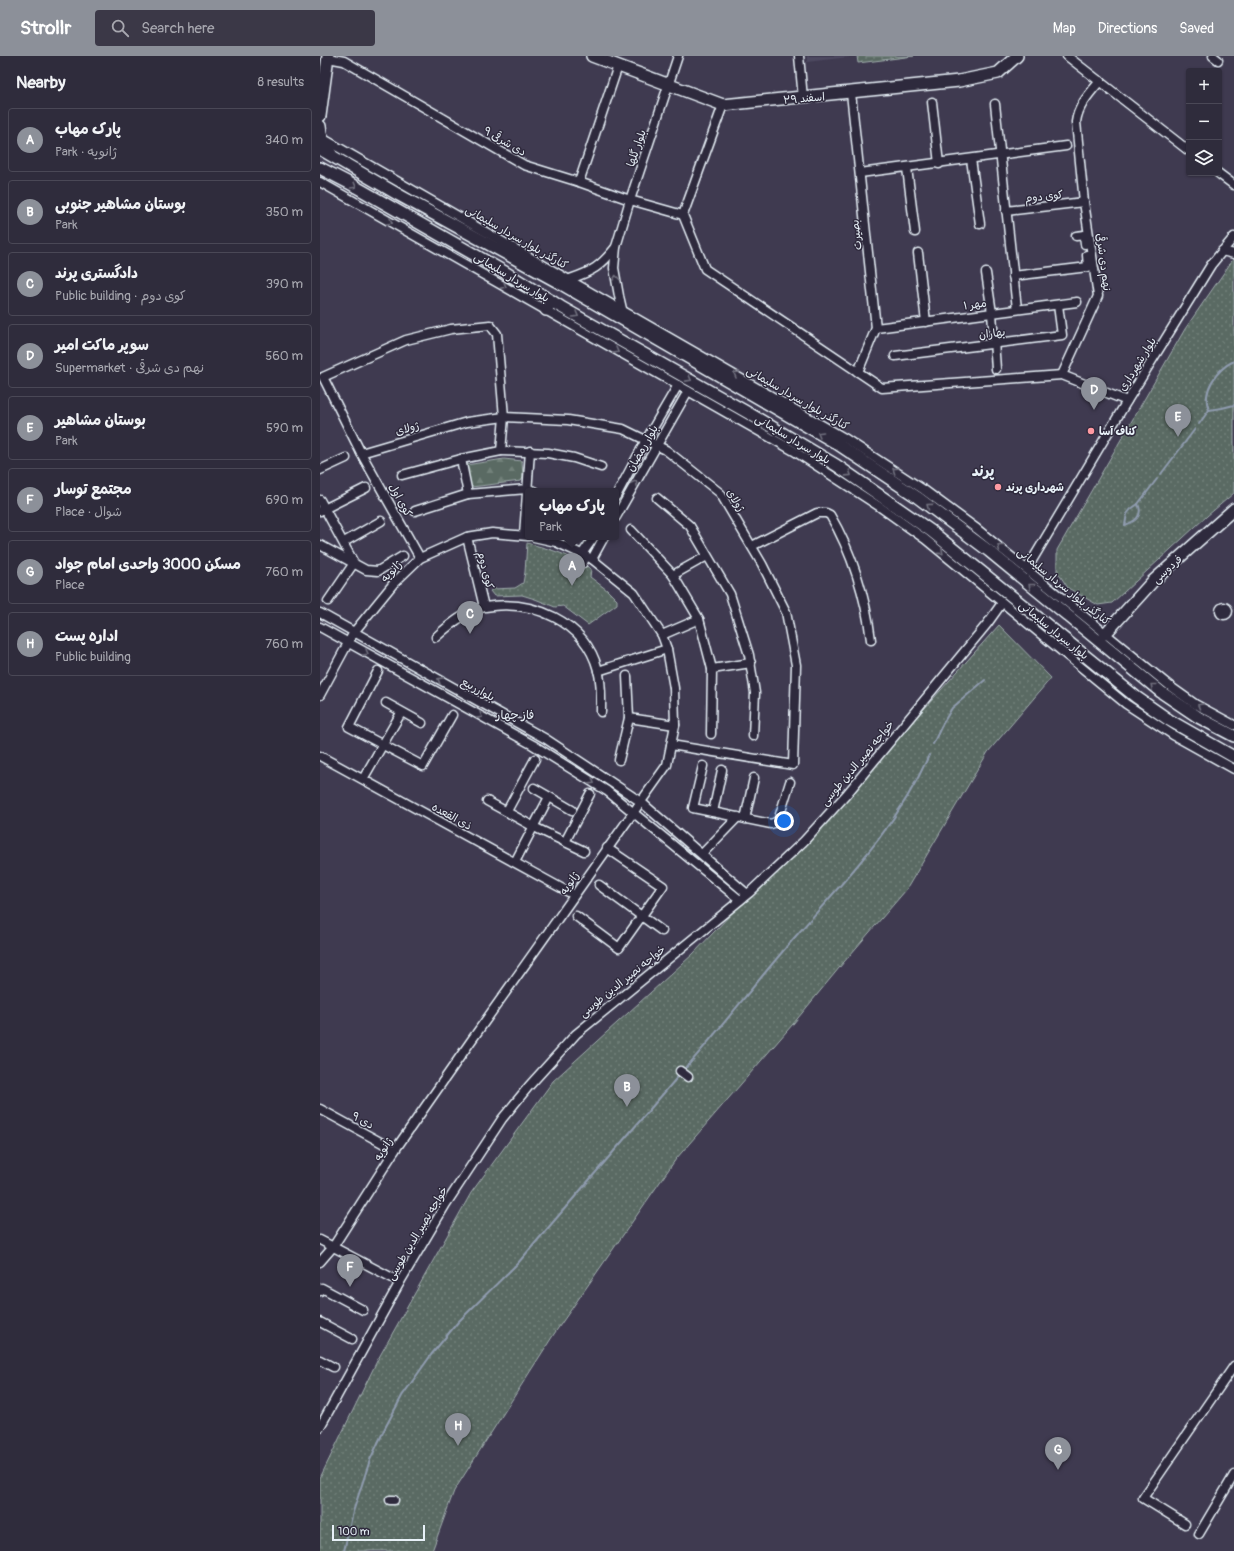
<!DOCTYPE html>
<html lang="en">
<head>
<meta charset="utf-8">
<style>
  body { margin:0; font-family:Pangolin,"Playpen Sans Arabic",sans-serif; background:#3b3847; color:#f1f3f6 }
  .controls { position:absolute; right:12px; top:12px; display:grid; overflow:hidden; border-radius:4px; box-shadow:0 1px 3px #0004 }
  .controls button { width:36px; height:36px; display:grid; place-items:center; padding:0; border:0; border-bottom:1px solid #4a4856; background:#2f2c3c; color:#f1f3f6; font:20px sans-serif }
  .scale { position:absolute; left:12px; bottom:10px; width:93px; box-sizing:border-box; padding-left:4px; border:2px solid #e8f1f8; border-top:0; font-size:11px; line-height:14px; white-space:nowrap; color:#e8f1f8; -webkit-text-stroke:3px #2f2a3d; paint-order:stroke }
  .you { position:absolute; left:464px; top:765px; width:14px; height:14px; margin:-10px; border:3px solid #fff; border-radius:50%; background:#1a73e8; box-shadow:0 0 0 6px #1a73e833 }
  .badge { display:grid; place-items:center; width:26px; height:26px; border-radius:50%; background:#8c9099; color:#fff; font-size:13px; font-weight:700 }
  .pin { position:absolute; translate:-50% -33px; filter:drop-shadow(0 1px 2px #0008) }
  .pin::after { content:''; position:absolute; top:21px; width:14px; height:12px; background:inherit; clip-path:polygon(0 0,100% 0,50% 100%) }
  .popup { position:absolute; left:205px; top:432px; width:94px; height:52px; box-sizing:border-box; display:grid; place-content:center; border-radius:4px; background:#2f2c3c; filter:drop-shadow(0 1px 3px #0005); font-size:13px; white-space:nowrap; color:#a7a7af }
  .popup b { font-size:15px; color:#f1f3f6 }
  .popup::after { content:''; position:absolute; left:50%; top:100%; margin-left:-8px; border:8px solid transparent; border-top-color:#2f2c3c }
  .list { margin:0; padding:0; list-style:none }
  h2 { display:flex; justify-content:space-between; align-items:center; height:52px; margin:0; padding:0 16px; font-size:17px }
  h2 small { font-size:13px; font-weight:400; color:#a7a7af }
  .list li { display:grid; grid-template-columns:26px 1fr auto; gap:12px; align-items:center; box-sizing:border-box; height:64px; margin:0 8px 8px; padding:0 8px; border:1px solid #4a4856; border-radius:4px }
  .list b { display:block; font-size:15px; white-space:nowrap }
  .list p { margin:0; font-size:13px; white-space:nowrap; color:#a7a7af }
  .list em { font-size:13px; font-style:normal; color:#a7a7af }
  .icon { flex:none; width:22px; height:22px; fill:none; stroke:currentColor; stroke-width:2; stroke-linecap:round; stroke-linejoin:round }
  .map { position:relative; flex:none; width:914px; height:1495px; overflow:hidden }
  header { display:flex; align-items:center; gap:24px; box-sizing:border-box; height:56px; padding:0 20px; background:#8c9099; color:#fff }
  header strong { font-size:19px }
  nav { display:flex; gap:22px; margin-inline-start:auto; font-size:14px }
  .search { width:280px; height:36px; background:#3b3847; display:flex; align-items:center; gap:10px; box-sizing:border-box; padding:0 14px; border-radius:4px; color:#a7a7af; font-size:15px }
  main { display:flex }
  aside { flex:1; background:#2f2c3c }
  .map>svg:first-child { display:block }
  .built { fill:#4d4860 }
  .forest { fill:url(#forest-firs); stroke:#a1aeae }
  .park { fill:url(#park-dots); stroke:#a1aeae }
  .lines { fill:none; stroke-linecap:round; stroke-linejoin:round }
  .stream { stroke:#909cb0; stroke-width:2 }
  .minor-casing { stroke:#e8f1f8; stroke-width:11 }
  .major-casing { stroke:#e8f1f8; stroke-width:14 }
  .minor { stroke:#2f2a3d; stroke-width:8 }
  .major { stroke:#2f2a3d; stroke-width:11 }
  .oneway { stroke:#70707e }
  .poi-dot { fill:#ff9aa2; stroke:#2f2a3d; stroke-width:1.5 }
  .labels { text-anchor:middle; stroke-width:3; stroke-linejoin:round; paint-order:stroke }
  .street-label { font-size:11px; fill:#e8f1f8; stroke:#2f2a3d }
  .poi-label { font-size:11px; font-weight:bold; fill:#e8f1f8; stroke:#2f2a3d; text-anchor:start }
  .neighbourhood-label { font-size:12px; fill:#e8f1f8; stroke:#2f2a3d }
  .district-label { font-size:15px; font-weight:bold; fill:#e8f1f8; stroke:#2f2a3d }
</style>
</head>
<body>
<header>
<strong>Strollr</strong>
<div class="search"><svg class="icon" aria-label="search" viewBox="0 0 24 24"><circle cx="10" cy="10" r="6"/><path d="M15 15l6 6"/></svg>Search here</div>
<nav><a>Map</a><a>Directions</a><a>Saved</a></nav>
</header>
<main>
<aside>
<h2>Nearby<small>8 results</small></h2>
<ul class="list">
<li><span class="badge">A</span><div><b>پارک مهاب</b><p>Park · ژانویه</p></div><em>340 m</em></li>
<li><span class="badge">B</span><div><b>بوستان مشاهیر جنوبی</b><p>Park</p></div><em>350 m</em></li>
<li><span class="badge">C</span><div><b>دادگستری پرند</b><p>Public building · کوی دوم</p></div><em>390 m</em></li>
<li><span class="badge">D</span><div><b>سوپر ماکت امیر</b><p>Supermarket · نهم دی شرقی</p></div><em>560 m</em></li>
<li><span class="badge">E</span><div><b>بوستان مشاهیر</b><p>Park</p></div><em>590 m</em></li>
<li><span class="badge">F</span><div><b>مجتمع توسار</b><p>Place · شوال</p></div><em>690 m</em></li>
<li><span class="badge">G</span><div><b>مسکن 3000 واحدی امام جواد</b><p>Place</p></div><em>760 m</em></li>
<li><span class="badge">H</span><div><b>اداره پست</b><p>Public building</p></div><em>760 m</em></li>
</ul>
</aside>
<div class="map">
<svg width="914" height="1495" viewBox="0 0 914 1495">
  <defs>
    <pattern id="forest-firs" width="22" height="20" patternUnits="userSpaceOnUse"><rect width="22" height="20" fill="#5a6b63"/><path d="M5 1l3.5 6h-7zM16 11l3.5 6h-7z" fill="#72817a"/></pattern>
    <pattern id="park-dots" width="8" height="8" patternUnits="userSpaceOnUse"><rect width="8" height="8" fill="#5a6b63"/><path d="M2 2h.1M6 6h.1" fill="none" stroke="#72817a" stroke-width="1.8" stroke-linecap="round"/></pattern>
  </defs>
  <rect width="100%" height="100%" fill="#3f3a50"/>
  <filter id="ink" filterUnits="userSpaceOnUse"><feTurbulence type="fractalNoise" baseFrequency=".025" numOctaves="2"/><feDisplacementMap in="SourceGraphic" scale="8" xChannelSelector="R" yChannelSelector="G"/><feConvolveMatrix kernelMatrix="1 2 1 2 8 2 1 2 1" color-interpolation-filters="sRGB"/></filter>
  <g filter="url(#ink)">
    <polygon class="built" points="487,0 529,0 529,1 487,6"/>
    <polygon class="forest" points="184,403 202,405 203,422 201,425 151,431 146,409"/>
    <g class="park">
      <polygon points="537,0 594,0 538,7"/>
      <polygon points="914,202 914,437 887,460 792,547 778,549 748,532 737,515 737,494 865,273"/>
      <path d="M207,487C229,493 252,499 271,513L270,521L287,534L297,544V548L268,569L243,550L235,551L215,543L202,539L174,540L170,535L173,533L195,532L203,527L205,516Z"/>
      <polygon points="679,569 731,622 668,696 586,834 524,906 473,968 356,1103 234,1278 134,1435 112,1495 0,1495 0,1422 57,1305 151,1137 233,1025 373,898 563,699"/>
    </g>
    <g class="lines">
      <g class="stream">
        <path d="M889,354C881,335 897,313 914,305"/>
        <polyline points="879,368 889,354 902,352 914,349"/>
        <polyline points="841,418 875,373"/>
        <polyline points="805,469 807,458 811,453 818,448 837,423"/>
        <path d="M805,469C814,466 824,460 818,448"/>
        <polyline points="613,688 622,669 632,652 665,624"/>
        <path d="M364,1014C402,971 437,925 475,881C525,824 578,770 609,699"/>
        <polyline points="24,1495 33,1456 50,1404 65,1372 82,1340 111,1299 138,1266 198,1207 361,1017"/>
      </g>
      <g class="minor-casing">
        <g id="minor">
          <polyline points="479,0 483,42"/>
          <polyline points="747,0 869,95"/>
          <polyline points="893,0 898,4"/>
          <polyline points="8,2 24,5 204,109 259,126 310,144 363,159"/>
          <path d="M780,25C769,38 758,50 756,66L764,146L778,240L742,319L807,345"/>
          <polyline points="531,37 556,272 538,316"/>
          <polyline points="612,46 619,108"/>
          <polyline points="675,48 697,253"/>
          <polyline points="403,49 363,159 385,213 562,332 742,319"/>
          <polyline points="2,82 526,383 604,434 657,473 851,631 875,648 914,669"/>
          <polyline points="651,103 660,168"/>
          <polyline points="587,112 595,176"/>
          <polyline points="540,117 746,90"/>
          <polyline points="898,117 914,129"/>
          <polyline points="0,126 474,395 560,451 605,483 806,648 853,679 914,713"/>
          <polyline points="259,126 298,10"/>
          <polyline points="686,155 764,146"/>
          <polyline points="756,180 764,179 765,188"/>
          <polyline points="902,195 914,198"/>
          <polyline points="598,197 606,266"/>
          <polyline points="666,217 672,257 676,313"/>
          <polyline points="693,220 768,211 767,199"/>
          <path d="M250,223C273,215 280,211 296,191"/>
          <polyline points="302,253 299,240 294,212 296,191 310,144 358,0"/>
          <polyline points="556,272 757,246"/>
          <polyline points="575,300 742,279 738,249"/>
          <polyline points="41,397 147,366 184,361 248,364 303,373 346,394 400,437 442,508 466,556 476,609 473,709 351,689"/>
          <polyline points="141,403 148,438"/>
          <polyline points="0,414 26,402"/>
          <polyline points="82,419 141,403 181,395"/>
          <polyline points="296,440 326,384 358,329"/>
          <polyline points="337,442 370,470 410,538 429,599 435,637 433,680"/>
          <polyline points="0,444 34,507 8,545"/>
          <polyline points="0,455 46,432"/>
          <polyline points="95,455 148,438 207,433 215,435"/>
          <polyline points="296,461 368,335"/>
          <polyline points="311,474 353,519 379,563 392,613 391,678"/>
          <polyline points="204,479 210,395"/>
          <polyline points="147,481 164,551"/>
          <polyline points="24,486 61,465"/>
          <polyline points="0,489 46,514 58,515 83,500"/>
          <path d="M432,490L497,457H506L510,459C532,496 546,542 551,584"/>
          <polyline points="262,498 274,481"/>
          <polyline points="100,502 41,397 3,321 86,284 131,273 170,269 177,278 184,361 181,395 228,397 254,402 281,411"/>
          <polyline points="272,503 284,481"/>
          <polyline points="263,507 266,500"/>
          <polyline points="707,513 807,345 891,209 914,181"/>
          <polyline points="353,519 387,500"/>
          <circle cx="904" cy="555" r="4"/>
          <polyline points="0,557 226,683 321,746 427,838"/>
          <polyline points="0,571 213,689 287,735 420,844"/>
          <polyline points="342,579 379,563"/>
          <path d="M116,581C129,569 147,554 165,551C212,543 265,565 278,614C282,628 281,642 281,656"/>
          <polyline points="392,613 431,607"/>
          <polyline points="58,615 29,671 103,710 132,659"/>
          <polyline points="278,615 347,593"/>
          <polyline points="0,639 34,576 74,527 100,502 147,481 172,477 208,480"/>
          <polyline points="66,647 102,667"/>
          <polyline points="309,662 355,669"/>
          <polyline points="0,700 254,839"/>
          <polyline points="299,704 309,662 307,620"/>
          <polyline points="383,710 373,752 451,768 458,765 470,726"/>
          <polyline points="43,723 81,657"/>
          <polyline points="214,732 252,754"/>
          <polyline points="167,745 214,771 264,795"/>
          <polyline points="187,755 215,703"/>
          <polyline points="393,756 402,714"/>
          <polyline points="425,763 434,722"/>
          <polyline points="245,786 270,738"/>
          <polyline points="382,798 418,761"/>
          <polyline points="195,806 229,741"/>
          <polyline points="279,829 342,875"/>
          <polyline points="256,860 299,892 343,830 287,792"/>
          <polyline points="360,1015 368,1021"/>
          <polyline points="0,1053 75,1094"/>
          <polyline points="0,1184 80,1226"/>
          <polyline points="0,1206 13,1191 75,1094 151,985 347,709 355,669 354,632 347,593 342,579 314,537 272,503 236,486 214,481"/>
          <polyline points="0,1235 2,1232 43,1254"/>
          <polyline points="0,1266 32,1283"/>
          <polyline points="0,1304 13,1311"/>
          <polyline points="0,1371 80,1226 126,1148 182,1063 209,1030 256,978 429,837 484,785 526,739 667,568 682,547"/>
          <polyline points="70,1444 74,1444"/>
          <polyline points="865,1468 823,1442 914,1310"/>
          <polyline points="879,1478 914,1419"/>
        </g>
      </g>
      <g class="major-casing">
        <g id="major">
          <polyline points="272,0 403,49 639,25 678,17 697,0"/>
          <polyline points="0,60 8,0"/>
          <path d="M0,70C1,82 4,89 11,98"/>
          <polyline points="0,93 79,139 236,225 516,387 597,441 669,495 841,636 878,661 914,680"/>
          <polyline points="0,112 29,127 183,215 241,251 430,358 516,409 611,475 816,641 849,664 914,701"/>
          <polyline points="226,254 232,245"/>
          <polyline points="785,578 833,525 914,453"/>
        </g>
      </g>
      <use href="#minor" class="minor"/>
      <use href="#major" class="major"/>
    </g>
    <defs><path id="oneway-chevron" d="M-2-3.5L2.5 0L-2 3.5" fill="none" stroke-width="1.6" stroke-linecap="round" stroke-linejoin="round"/></defs>
    <g class="oneway">
      <use href="#oneway-chevron" transform="translate(34 130) rotate(30)"/>
      <use href="#oneway-chevron" transform="translate(70 166) rotate(30)"/>
      <use href="#oneway-chevron" transform="translate(296 222) rotate(-97)"/>
      <use href="#oneway-chevron" transform="translate(184 230) rotate(29)"/>
      <use href="#oneway-chevron" transform="translate(256 259) rotate(30)"/>
      <use href="#oneway-chevron" transform="translate(296 295) rotate(29)"/>
      <use href="#oneway-chevron" transform="translate(416 318) rotate(-151)"/>
      <use href="#oneway-chevron" transform="translate(369 323) rotate(29)"/>
      <use href="#oneway-chevron" transform="translate(500 378) rotate(-149)"/>
      <use href="#oneway-chevron" transform="translate(575 414) rotate(-146)"/>
      <use href="#oneway-chevron" transform="translate(529 418) rotate(33)"/>
      <use href="#oneway-chevron" transform="translate(315 427) rotate(-60)"/>
      <use href="#oneway-chevron" transform="translate(609 450) rotate(-143)"/>
      <use href="#oneway-chevron" transform="translate(680 491) rotate(-142)"/>
      <use href="#oneway-chevron" transform="translate(621 496) rotate(40)"/>
      <use href="#oneway-chevron" transform="translate(711 530) rotate(-141)"/>
      <use href="#oneway-chevron" transform="translate(46 597) rotate(29)"/>
      <use href="#oneway-chevron" transform="translate(120 624) rotate(-151)"/>
      <use href="#oneway-chevron" transform="translate(833 630) rotate(-141)"/>
      <use href="#oneway-chevron" transform="translate(880 650) rotate(-150)"/>
      <use href="#oneway-chevron" transform="translate(160 660) rotate(29)"/>
      <use href="#oneway-chevron" transform="translate(272 726) rotate(32)"/>
    </g>
  </g>
  <g class="poi-dot">
    <circle cx="771" cy="375" r="4"/>
    <circle cx="678" cy="431" r="4"/>
  </g>
  <g class="labels">
    <g class="street-label">
      <text transform="translate(484 42) rotate(-5)" y="4">۲۹ اسفند</text>
      <text transform="translate(185 85) rotate(30)" y="4">۹ دی شرقی</text>
      <text transform="translate(316 92) rotate(-71)" y="4">بلوار گلها</text>
      <text transform="translate(724 140) rotate(-6)" y="4">کوی دوم</text>
      <text transform="translate(536 179) rotate(-96)" y="4">بصیرت</text>
      <text transform="translate(197 181) rotate(30)" y="4">کنارگذر بلوار سردار سلیمانی</text>
      <text transform="translate(784 206) rotate(83)" y="4">نهم دی شرقی</text>
      <text transform="translate(192 221) rotate(31)" y="4">بلوار سردار سلیمانی</text>
      <text transform="translate(655 248) rotate(-8)" y="4">مهر ۱</text>
      <text transform="translate(672 277) rotate(-7)" y="4">بهاران</text>
      <text transform="translate(817 308) rotate(-58)" y="4">بلوار شهرداری</text>
      <text transform="translate(478 342) rotate(30)" y="4">کنارگذر بلوار سردار سلیمانی</text>
      <text transform="translate(87 372) rotate(-16)" y="4">ژولای</text>
      <text transform="translate(473 383) rotate(31)" y="4">بلوار سردار سلیمانی</text>
      <text transform="translate(322 392) rotate(-60)" y="4">بلوار رمضان</text>
      <text transform="translate(81 444) rotate(61)" y="4">کوی اول</text>
      <text transform="translate(416 444) rotate(58)" y="4">ژولای</text>
      <text transform="translate(847 513) rotate(-42)" y="4">فردوسی</text>
      <text transform="translate(166 514) rotate(76)" y="4">کوی دوم</text>
      <text transform="translate(71 515) rotate(-46)" y="4">ژانویه</text>
      <text transform="translate(744 530) rotate(39)" y="4">کنارگذر بلوار سردار سلیمانی</text>
      <text transform="translate(734 574) rotate(39)" y="4">بلوار سردار سلیمانی</text>
      <text transform="translate(158 633) rotate(29)" y="4">بلوارربیع</text>
      <text transform="translate(537 707) rotate(-50)" y="4">خواجه نصیر الدین طوسی</text>
      <text transform="translate(132 760) rotate(29)" y="4">ذی القعده</text>
      <text transform="translate(249 827) rotate(-55)" y="4">ژانویه</text>
      <text transform="translate(302 925) rotate(-39)" y="4">خواجه نصیر الدین طوسی</text>
      <text transform="translate(43 1064) rotate(29)" y="4">۹ دی</text>
      <text transform="translate(63 1093) rotate(-57)" y="4">ژانویه</text>
      <text transform="translate(97 1177) rotate(-59)" y="4">خواجه نصیر الدین طوسی</text>
    </g>
    <g class="poi-label">
      <text x="779" y="379">کناف آسا</text>
      <text x="686" y="435">شهرداری پرند</text>
    </g>
    <g class="neighbourhood-label">
      <text x="195" y="663">فاز چهار</text>
    </g>
    <g class="district-label">
      <text x="663" y="420">پرند</text>
    </g>
  </g>
</svg>
<div class="controls">
<button>+</button>
<button>−</button>
<button><svg class="icon" aria-label="layers" viewBox="0 0 24 24"><path d="M12 4l9 5-9 5-9-5zM3 14l9 5 9-5"/></svg></button>
</div>
<div class="scale">100 m</div>
<div class="you"></div>
<div class="pin badge" style="left:252px;top:530px">A</div>
<div class="popup"><b>پارک مهاب</b>Park</div>
<div class="pin badge" style="left:307px;top:1051px">B</div>
<div class="pin badge" style="left:150px;top:578px">C</div>
<div class="pin badge" style="left:774px;top:354px">D</div>
<div class="pin badge" style="left:858px;top:381px">E</div>
<div class="pin badge" style="left:30px;top:1231px">F</div>
<div class="pin badge" style="left:738px;top:1414px">G</div>
<div class="pin badge" style="left:138px;top:1390px">H</div>
</div>
</main>
</body>
</html>
